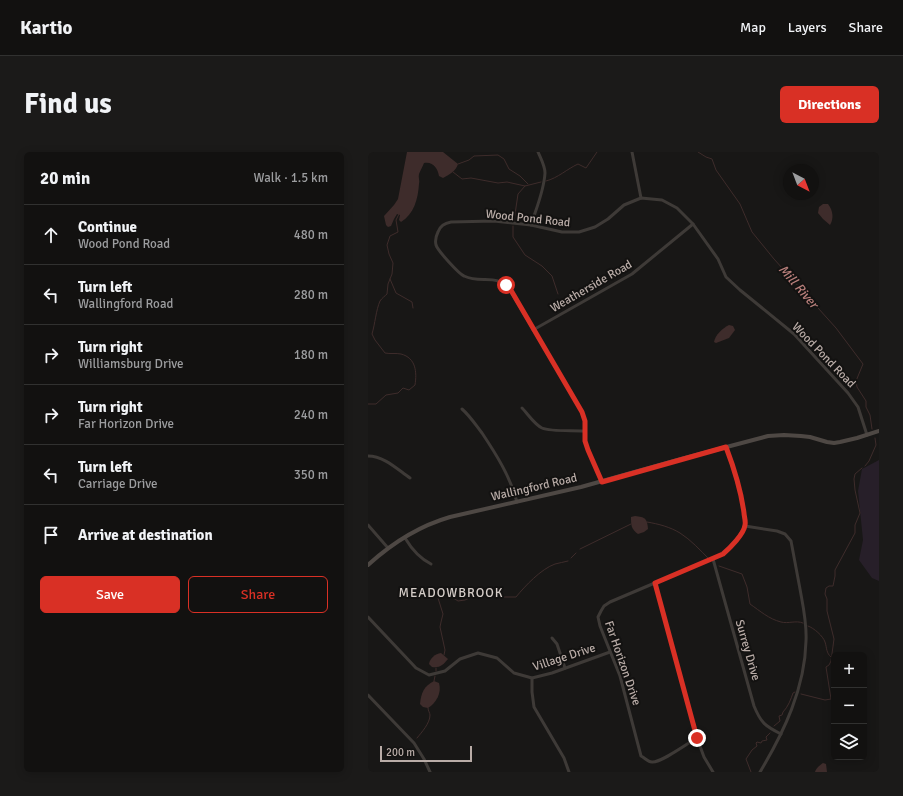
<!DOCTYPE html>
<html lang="en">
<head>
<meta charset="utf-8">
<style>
  body { margin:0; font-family:Signika,sans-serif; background:#1b1a19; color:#f1f3f6 }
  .controls { position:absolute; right:12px; bottom:12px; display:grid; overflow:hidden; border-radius:6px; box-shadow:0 2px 10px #0003 }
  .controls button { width:36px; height:36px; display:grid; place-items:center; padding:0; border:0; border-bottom:1px solid #313130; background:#121110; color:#f1f3f6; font:20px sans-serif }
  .compass { position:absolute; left:415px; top:12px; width:36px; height:36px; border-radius:50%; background:#121110; box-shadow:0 2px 10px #0003; rotate:138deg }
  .scale { position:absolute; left:12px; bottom:10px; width:92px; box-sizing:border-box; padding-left:4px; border:2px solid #b9aca7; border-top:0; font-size:11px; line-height:14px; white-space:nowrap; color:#b9aca7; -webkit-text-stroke:3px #131211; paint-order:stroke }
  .stop { position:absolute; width:12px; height:12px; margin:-9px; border:3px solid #d93025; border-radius:50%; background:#fff }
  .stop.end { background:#d93025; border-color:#fff; box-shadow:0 1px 4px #0008 }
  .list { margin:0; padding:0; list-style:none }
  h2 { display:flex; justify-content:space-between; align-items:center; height:52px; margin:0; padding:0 16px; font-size:17px }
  h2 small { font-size:13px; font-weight:400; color:#9c9d9f }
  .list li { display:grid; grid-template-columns:26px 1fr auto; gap:12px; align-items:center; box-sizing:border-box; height:60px; padding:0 16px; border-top:1px solid #313130 }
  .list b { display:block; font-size:15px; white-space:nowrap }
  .list p { margin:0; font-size:13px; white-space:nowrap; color:#9c9d9f }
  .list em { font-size:13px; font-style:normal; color:#9c9d9f }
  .actions { display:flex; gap:8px; padding:12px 16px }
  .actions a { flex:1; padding:9px 0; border:1px solid #d93025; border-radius:6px; text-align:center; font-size:14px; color:#d93025 }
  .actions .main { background:#d93025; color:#fff }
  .icon { flex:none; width:22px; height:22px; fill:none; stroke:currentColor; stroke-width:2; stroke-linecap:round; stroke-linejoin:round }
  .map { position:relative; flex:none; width:511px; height:620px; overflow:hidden; border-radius:6px }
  header { display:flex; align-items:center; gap:24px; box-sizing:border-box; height:56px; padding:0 20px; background:#121110; border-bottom:1px solid #313130 }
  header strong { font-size:19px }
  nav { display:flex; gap:22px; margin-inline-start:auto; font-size:14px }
  .intro { display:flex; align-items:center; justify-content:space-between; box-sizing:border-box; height:96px; padding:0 24px }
  h1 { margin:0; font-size:28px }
  .button { padding:10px 18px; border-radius:6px; background:#d93025; color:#fff; font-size:14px; font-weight:700 }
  main { display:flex; gap:24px; padding:0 24px }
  aside { flex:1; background:#121110; border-radius:6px; box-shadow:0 2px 10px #0003 }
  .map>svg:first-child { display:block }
  .green { fill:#271f29 }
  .water { fill:#3e2c2b }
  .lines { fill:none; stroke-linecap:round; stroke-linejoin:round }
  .stream { stroke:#3e2c2b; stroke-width:1 }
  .street { stroke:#3e3a37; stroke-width:3 }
  .secondary { stroke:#4e4844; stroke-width:4 }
  .route { stroke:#d93025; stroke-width:5 }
  .labels { text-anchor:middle; stroke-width:4; stroke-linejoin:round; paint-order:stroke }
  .street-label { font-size:12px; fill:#b9aca7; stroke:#131211 }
  .water-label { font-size:13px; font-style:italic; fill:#b87f7b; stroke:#131211 }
  .neighbourhood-label { font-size:13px; letter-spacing:1px; fill:#d5cdc8; stroke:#131211 }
</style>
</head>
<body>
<header>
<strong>Kartio</strong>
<nav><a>Map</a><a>Layers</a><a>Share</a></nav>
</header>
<div class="intro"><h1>Find us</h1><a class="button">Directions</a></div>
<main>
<aside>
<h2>20 min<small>Walk · 1.5 km</small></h2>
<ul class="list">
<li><svg class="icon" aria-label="ahead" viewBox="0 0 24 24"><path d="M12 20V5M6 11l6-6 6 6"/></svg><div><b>Continue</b><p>Wood Pond Road</p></div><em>480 m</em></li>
<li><svg class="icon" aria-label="left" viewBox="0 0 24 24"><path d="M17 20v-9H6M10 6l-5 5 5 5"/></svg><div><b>Turn left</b><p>Wallingford Road</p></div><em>280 m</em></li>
<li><svg class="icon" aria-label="right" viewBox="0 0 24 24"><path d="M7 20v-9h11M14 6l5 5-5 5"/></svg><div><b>Turn right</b><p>Williamsburg Drive</p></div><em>180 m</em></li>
<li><svg class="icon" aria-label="right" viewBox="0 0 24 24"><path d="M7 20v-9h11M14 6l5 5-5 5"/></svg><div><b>Turn right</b><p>Far Horizon Drive</p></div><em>240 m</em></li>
<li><svg class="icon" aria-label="left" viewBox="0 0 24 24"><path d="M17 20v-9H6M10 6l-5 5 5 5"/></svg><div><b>Turn left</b><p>Carriage Drive</p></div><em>350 m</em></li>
<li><svg class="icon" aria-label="arrive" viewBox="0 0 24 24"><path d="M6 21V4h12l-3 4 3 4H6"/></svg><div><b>Arrive at destination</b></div></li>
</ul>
<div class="actions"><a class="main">Save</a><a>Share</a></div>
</aside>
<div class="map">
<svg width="511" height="620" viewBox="0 0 511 620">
  <rect width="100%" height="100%" fill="#181716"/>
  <polygon class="green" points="511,308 511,429 504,426 491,408 495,388 490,339 494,317"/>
  <g class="water">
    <path d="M39,0H75L90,12C88,19 81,23 75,26L71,24C70,17 65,9 56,11C55,14 52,19 51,22C50,25 52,29 51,32C50,47 46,62 33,70L31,68L32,63L29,62L26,67L23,74L20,75L18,73L16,64L26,53L30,47Z"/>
    <path d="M455,52H460C465,58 466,67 462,73L455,67L450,61L451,55Z"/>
    <path d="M361,173L365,174L367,178L361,186L348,191L346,190C347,183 355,176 361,173Z"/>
    <path d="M267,364C277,365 279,366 280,377L276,380L270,382C263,377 263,373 263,365Z"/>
    <path d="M73,501L80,507C75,513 72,516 64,515L61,512C62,506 67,502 73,501Z"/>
    <path d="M66,529L71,531C74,541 68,551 60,556L55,555L52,552C53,541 56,534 66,529Z"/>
    <path d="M455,611L458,612L459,620H447C448,616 452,613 455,611Z"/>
  </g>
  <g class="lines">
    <g class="stream">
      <polyline points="330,0 338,5 344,7 348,18 372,52 384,80 406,107 468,176 495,212 488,229 489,235 498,249 498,255 502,263 504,277"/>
      <polyline points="90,12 101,8 106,4 130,3 136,7 141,17 152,24 160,32"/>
      <polyline points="85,20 94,27 103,26 130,31 139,30 157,34 173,30"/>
      <path d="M178,29C190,26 199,17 210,12L218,16L229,0"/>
      <polyline points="146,69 150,42 157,34"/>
      <polyline points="145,74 145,85 157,103 174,114 184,124 190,142"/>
      <polyline points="22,127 28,141 44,150 45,156"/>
      <path d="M0,252H8L18,243L30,241L35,236L41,238L47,233C49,220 48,206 33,202C28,201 22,202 17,201L7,188L4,182C7,172 8,158 12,149C14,146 17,144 19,142L20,132L24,122L25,111L21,102L19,93L22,84L30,80L28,68L31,62"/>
      <polyline points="497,314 501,309 508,293 507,286"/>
      <path d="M279,370C291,372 302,375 312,381C323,388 332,398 341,407"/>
      <polyline points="212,397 263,372"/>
      <polyline points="203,406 208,401"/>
      <path d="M351,414L374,422L379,435L382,452C392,459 401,467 413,470C420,472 428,468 435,471"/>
      <path d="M440,474C446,476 455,484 457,490C459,496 458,501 463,505"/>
      <path d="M76,503L77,498L72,475L73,470L75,462L70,446L75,441L79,442L90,449L97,448L117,439L136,445H148C157,434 173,417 187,412C191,411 196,410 200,409"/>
      <polyline points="68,519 68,516"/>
      <polyline points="66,529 67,524"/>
      <polyline points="433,542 457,548 463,547 458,515 461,513 463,509 466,487 459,459 459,447 457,442 458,436 461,434 465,434 467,424 467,418 487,381 487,373 492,361 487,338 486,327 487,322 494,316"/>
      <path d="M406,574L412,569L411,564L414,563L415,560C420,555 423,547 425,541L427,540"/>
      <path d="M49,586C54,580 62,571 62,563C62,561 60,559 60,556"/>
      <polyline points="383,620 378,607 384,598 389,594 388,591 389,590 393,591 394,589 399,588 398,585 402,581"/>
    </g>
    <g class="street">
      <polyline points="264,0 273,46"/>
      <path d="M163,73C168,57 176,39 177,21C177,14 173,7 170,0"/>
      <polyline points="165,178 264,122 325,72"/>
      <path d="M154,256C160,262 166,272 174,276C183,280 206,278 216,279"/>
      <path d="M94,257C102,264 107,272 114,281C128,302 142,324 149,350"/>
      <polyline points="358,295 367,323 375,352 377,374"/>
      <path d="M0,304C16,304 29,317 42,326"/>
      <path d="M234,330L220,298L217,289V269L214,260L143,140C128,119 115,133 96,124C91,122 70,99 68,93C67,89 68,84 70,80C72,74 77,71 83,70L126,69L163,73L194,80H211L227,75L240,67L256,53L273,46L294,48L309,56L325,72L350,107L358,125L372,138L426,182L480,241L490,255L499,283"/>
      <polyline points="0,373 20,396"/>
      <path d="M377,374L409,379L417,382L423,389C426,405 429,421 432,437C435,454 439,471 438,489C437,536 416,580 392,620"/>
      <path d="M37,386C43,396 53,407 63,412"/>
      <path d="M345,407L386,554C393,571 397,574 413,582"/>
      <polyline points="287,431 329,586 336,605 345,620"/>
      <polyline points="0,465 48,516 61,523 77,519 92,507 110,501 129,506 146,521 164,526 184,521 242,500"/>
      <polyline points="184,486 189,492 197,516"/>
      <polyline points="164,526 164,540 166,555 196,606 201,620"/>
      <polyline points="0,543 46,591 56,607 62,620"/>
      <path d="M329,586C320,591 293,611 284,610C280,610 277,606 273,604L252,524L232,474L230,465L233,459L236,454L242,450L355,402C365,394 371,385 377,374"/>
    </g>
    <path class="secondary" d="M0,413C23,392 51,374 82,365L213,335L313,307L400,284L416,283L433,284L442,285L459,290L466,291L472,290L489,286L511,279"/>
  </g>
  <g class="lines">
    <path class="route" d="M138,133L144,140L214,260L217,269V289L220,298L234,330L358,295C366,316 373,338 376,361C376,364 378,369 377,373C376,382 362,396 355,402L287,431L329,586"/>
  </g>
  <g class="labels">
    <g class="street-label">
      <text transform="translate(160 66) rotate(6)" y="4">Wood Pond Road</text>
      <text transform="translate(223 134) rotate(-30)" y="4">Weatherside Road</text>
      <text transform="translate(456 203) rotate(46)" y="4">Wood Pond Road</text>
      <text transform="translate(166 335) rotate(-13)" y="4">Wallingford Road</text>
      <text transform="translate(380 498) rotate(74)" y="4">Surrey Drive</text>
      <text transform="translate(196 505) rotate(-18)" y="4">Village Drive</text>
      <text transform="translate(255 511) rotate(71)" y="4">Far Horizon Drive</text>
    </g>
    <g class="water-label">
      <text transform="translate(431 134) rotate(49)" y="5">Mill River</text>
    </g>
    <g class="neighbourhood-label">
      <text x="83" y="445">MEADOWBROOK</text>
    </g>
  </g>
</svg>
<div class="controls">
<button>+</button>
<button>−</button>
<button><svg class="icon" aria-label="layers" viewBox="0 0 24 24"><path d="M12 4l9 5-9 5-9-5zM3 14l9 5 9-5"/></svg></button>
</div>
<svg class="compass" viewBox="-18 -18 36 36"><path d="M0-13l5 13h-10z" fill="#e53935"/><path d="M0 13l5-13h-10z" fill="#9c9d9f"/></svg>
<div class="scale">200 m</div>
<div class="stop" style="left:138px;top:133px"></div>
<div class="stop end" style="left:329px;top:586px"></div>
</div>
</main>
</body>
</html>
